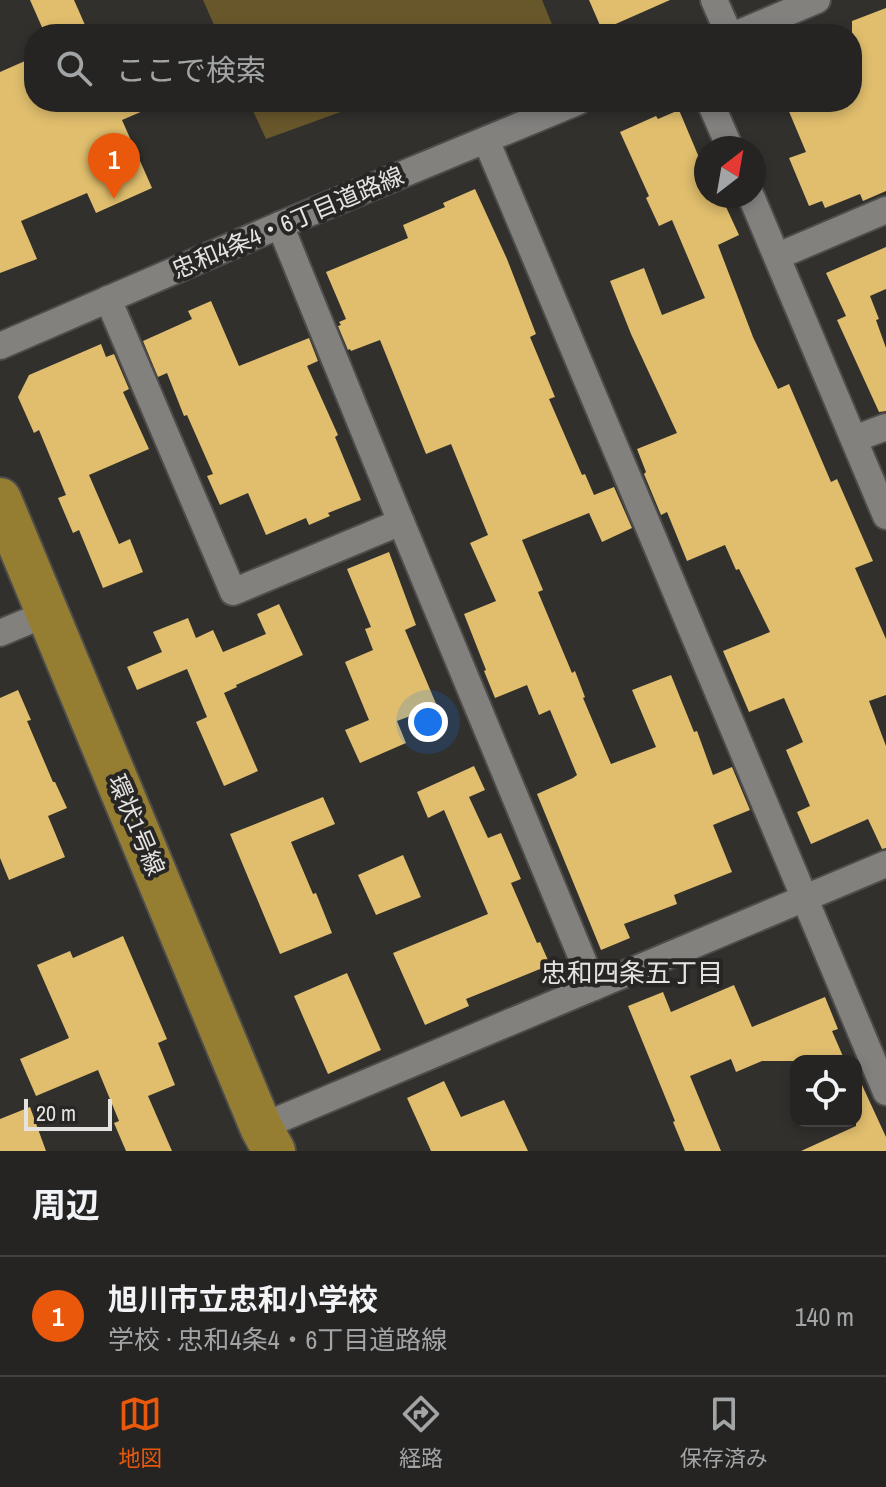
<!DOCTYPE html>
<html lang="ja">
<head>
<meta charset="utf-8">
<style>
  body { margin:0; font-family:"Archivo Narrow","Noto Sans JP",sans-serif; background:#2d2c2a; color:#f1f3f6 }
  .controls { position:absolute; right:24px; bottom:24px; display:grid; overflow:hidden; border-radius:16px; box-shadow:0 4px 12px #0003 }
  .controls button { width:72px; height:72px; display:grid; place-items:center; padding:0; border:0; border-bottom:2px solid #424140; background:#252422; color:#f1f3f6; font:40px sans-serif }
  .compass { position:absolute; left:694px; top:136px; width:72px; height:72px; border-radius:50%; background:#252422; box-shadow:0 4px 12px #0003; rotate:31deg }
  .scale { position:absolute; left:24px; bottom:20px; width:88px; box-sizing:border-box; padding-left:8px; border:4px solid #e4e3e1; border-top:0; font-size:22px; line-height:28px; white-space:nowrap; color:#e4e3e1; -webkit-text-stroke:6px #272624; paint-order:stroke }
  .you { position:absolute; left:428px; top:722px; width:28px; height:28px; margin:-20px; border:6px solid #fff; border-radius:50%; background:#1a73e8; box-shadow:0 0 0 12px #1a73e833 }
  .badge { display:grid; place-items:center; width:52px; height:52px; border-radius:50%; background:#ea580c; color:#fff; font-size:26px; font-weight:700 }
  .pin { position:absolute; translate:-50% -66px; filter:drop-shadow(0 2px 4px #0008) }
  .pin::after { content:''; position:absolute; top:42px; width:28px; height:24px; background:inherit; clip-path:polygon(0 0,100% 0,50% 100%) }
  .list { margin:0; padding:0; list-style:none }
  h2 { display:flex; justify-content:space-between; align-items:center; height:104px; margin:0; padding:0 32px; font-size:34px }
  h2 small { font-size:26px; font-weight:400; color:#a3a4a5 }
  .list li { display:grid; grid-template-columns:52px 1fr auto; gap:24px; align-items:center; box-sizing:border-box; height:120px; padding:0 32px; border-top:2px solid #424140 }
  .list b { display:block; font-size:30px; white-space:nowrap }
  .list p { margin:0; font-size:26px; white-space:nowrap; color:#a3a4a5 }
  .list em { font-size:26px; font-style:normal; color:#a3a4a5 }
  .icon { flex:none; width:44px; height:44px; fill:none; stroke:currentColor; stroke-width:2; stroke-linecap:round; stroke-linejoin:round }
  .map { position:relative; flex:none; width:886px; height:1151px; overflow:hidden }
  .search { position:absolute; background:#252422; box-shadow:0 4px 12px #0003; left:24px; right:24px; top:24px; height:88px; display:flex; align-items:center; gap:20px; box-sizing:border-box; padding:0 28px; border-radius:32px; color:#a3a4a5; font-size:30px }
  .sheet { height:224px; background:#252422 }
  nav { display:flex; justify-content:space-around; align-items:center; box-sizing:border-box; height:112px; border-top:2px solid #424140; background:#252422; font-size:22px; color:#a3a4a5 }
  nav a { display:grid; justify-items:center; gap:4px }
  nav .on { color:#ea580c }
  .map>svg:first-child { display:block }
  .green { fill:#69572c }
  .building { fill:#e0be6d }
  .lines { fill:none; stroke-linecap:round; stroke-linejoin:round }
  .minor-casing { stroke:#4e4d4b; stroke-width:30 }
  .primary-casing { stroke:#4e4d4b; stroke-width:46 }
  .minor { stroke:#82817e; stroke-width:26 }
  .primary { stroke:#957e32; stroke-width:42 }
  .labels { text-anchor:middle; stroke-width:8; stroke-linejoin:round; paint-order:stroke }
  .street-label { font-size:24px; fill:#e4e3e1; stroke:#272624 }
  .neighbourhood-label { font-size:26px; fill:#e4e3e1; stroke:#272624 }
</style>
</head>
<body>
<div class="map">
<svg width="886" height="1151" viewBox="0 0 886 1151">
  <rect width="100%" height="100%" fill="#31302d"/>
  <g class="green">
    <polygon points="203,0 542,0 556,34 218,34"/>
    <polygon points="249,102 368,102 266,139"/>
  </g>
  <g class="building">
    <polygon points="30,0 74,0 89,34 45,34"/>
    <polygon points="589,0 670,0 602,30"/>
    <polygon points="886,8 886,191 863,201 860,194 825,208 822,201 809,206 789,158 806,152 785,102 852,102 852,21"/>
    <polygon points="34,57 34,102 164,102 122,120 152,188 96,213 87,193 21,221 37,259 0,273 0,72"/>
    <polygon points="679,110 706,174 706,196 721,196 739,235 718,245 753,337 778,389 789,384 831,482 837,479 873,561 855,568 886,639 886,695 869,701 886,746 886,848 882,849 868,819 811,844 797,812 810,806 786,750 803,742 784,698 749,712 723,651 770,632 739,569 736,570 725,545 687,561 667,512 661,515 644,474 646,472 637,449 677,433 631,334 610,281 644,268 662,315 705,298 672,220 659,226 646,198 649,196 620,132 656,116 658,119"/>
    <polygon points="475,189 507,259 536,334 530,337 555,397 549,399 582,475 585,474 594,495 614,487 632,528 602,542 589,513 522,540 543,590 538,592 572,673 575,671 585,697 583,698 611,764 656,747 632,690 671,675 694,732 697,731 713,775 732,767 750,810 713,825 732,872 674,895 677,904 624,924 630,938 601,950 537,794 573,778 577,775 550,710 539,715 527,685 495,698 484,671 486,670 464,614 496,601 470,543 488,535 451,444 426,454 380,340 351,351 350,349 348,350 338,326 341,325 339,322 346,319 326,272 408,238 403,225 445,207 443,203"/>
    <polygon points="886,247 886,289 870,296 879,319 876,320 886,348 886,411 879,412 837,320 846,316 826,273"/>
    <polygon points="211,301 239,366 309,338 318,361 307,366 338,435 335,437 361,500 328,513 330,516 309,525 306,518 266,535 248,493 220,505 207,476 213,474 187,415 184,416 167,373 158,377 143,341 192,319 188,311"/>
    <polygon points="101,344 106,357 114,354 129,389 123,392 149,449 89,475 119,544 130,539 143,572 103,588 79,530 73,533 58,498 66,495 39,430 34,433 18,397 29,375"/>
    <polygon points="389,552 416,625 405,630 437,706 397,721 406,743 360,763 345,730 369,720 345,662 373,650 365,629 371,627 347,569"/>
    <polygon points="279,604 303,655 236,685 237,687 224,693 258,771 224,786 196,722 207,717 187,669 137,690 127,667 162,652 153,632 188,618 196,638 213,630 223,652 266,634 257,614"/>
    <polygon points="18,690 31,720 27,721 53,782 55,782 67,808 48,816 65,857 9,880 0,858 0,698"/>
    <polygon points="474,766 485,790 469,797 488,838 501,833 521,879 511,883 537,943 540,942 550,965 466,999 469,1006 425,1025 393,953 488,914 444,810 428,818 417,792"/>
    <polygon points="323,797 335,824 291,842 313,894 316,893 332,933 280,954 230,834"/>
    <polygon points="403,855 421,897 376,915 358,875"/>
    <polygon points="123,936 167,1039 158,1043 175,1085 148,1096 172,1151 126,1151 114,1123 119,1121 98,1070 36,1096 20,1059 69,1038 37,965 70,951 73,958"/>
    <polygon points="347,973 381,1050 328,1074 294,996"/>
    <polygon points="734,985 752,1027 825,997 838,1029 832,1031 845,1061 762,1061 736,1072 731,1059 690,1076 721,1151 685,1151 673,1122 675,1121 628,1006 663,992 671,1012"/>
    <polygon points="856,1072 886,1137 886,1151 801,1151 856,1126"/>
    <polygon points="444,1081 461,1117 504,1100 528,1151 431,1151 407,1098"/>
    <polygon points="30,1107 46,1151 0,1151 0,1119"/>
  </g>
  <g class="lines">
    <g class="minor-casing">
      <g id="minor">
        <polyline points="714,0 729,34"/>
        <polyline points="737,34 817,0"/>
        <polyline points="710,102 730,148"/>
        <polyline points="486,140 886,1092"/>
        <polyline points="751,196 886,516"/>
        <polyline points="280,225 401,522 594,987"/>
        <polyline points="778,256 886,210"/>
        <polyline points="108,299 233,592 401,522"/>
        <polyline points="0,346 280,225 577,102"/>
        <polyline points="854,439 886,427"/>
        <polyline points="0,633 48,613"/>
        <polyline points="261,1127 886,864"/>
      </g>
    </g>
    <g class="primary-casing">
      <polyline id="primary" points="0,499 261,1127 274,1151"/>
    </g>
    <use href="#minor" class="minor"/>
    <use href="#primary" class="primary"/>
  </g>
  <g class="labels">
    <g class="street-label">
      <text transform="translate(288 223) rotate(-23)" y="8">忠和4条4・6丁目道路線</text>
      <text transform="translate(136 825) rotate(67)" y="8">環状1号線</text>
    </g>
    <g class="neighbourhood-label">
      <text x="632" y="982">忠和四条五丁目</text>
    </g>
  </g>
</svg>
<div class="controls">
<button><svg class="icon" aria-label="locate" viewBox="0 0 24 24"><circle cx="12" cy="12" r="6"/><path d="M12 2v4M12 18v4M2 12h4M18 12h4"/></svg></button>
</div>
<svg class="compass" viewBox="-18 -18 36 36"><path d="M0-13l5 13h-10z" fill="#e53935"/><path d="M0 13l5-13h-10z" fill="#a3a4a5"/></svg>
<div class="scale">20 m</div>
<div class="you"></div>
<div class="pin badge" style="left:114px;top:199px">1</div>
<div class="search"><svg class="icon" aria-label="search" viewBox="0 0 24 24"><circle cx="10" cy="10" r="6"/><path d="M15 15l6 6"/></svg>ここで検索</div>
</div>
<section class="sheet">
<h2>周辺<small></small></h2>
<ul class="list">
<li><span class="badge">1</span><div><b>旭川市立忠和小学校</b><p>学校 · 忠和4条4・6丁目道路線</p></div><em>140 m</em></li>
</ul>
</section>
<nav>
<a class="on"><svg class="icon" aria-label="map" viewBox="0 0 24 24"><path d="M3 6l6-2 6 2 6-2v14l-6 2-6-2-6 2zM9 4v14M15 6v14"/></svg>地図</a>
<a><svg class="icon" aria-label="directions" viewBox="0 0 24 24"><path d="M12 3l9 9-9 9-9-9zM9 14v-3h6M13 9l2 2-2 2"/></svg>経路</a>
<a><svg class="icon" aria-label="saved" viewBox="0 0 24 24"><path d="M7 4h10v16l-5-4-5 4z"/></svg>保存済み</a>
</nav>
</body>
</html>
